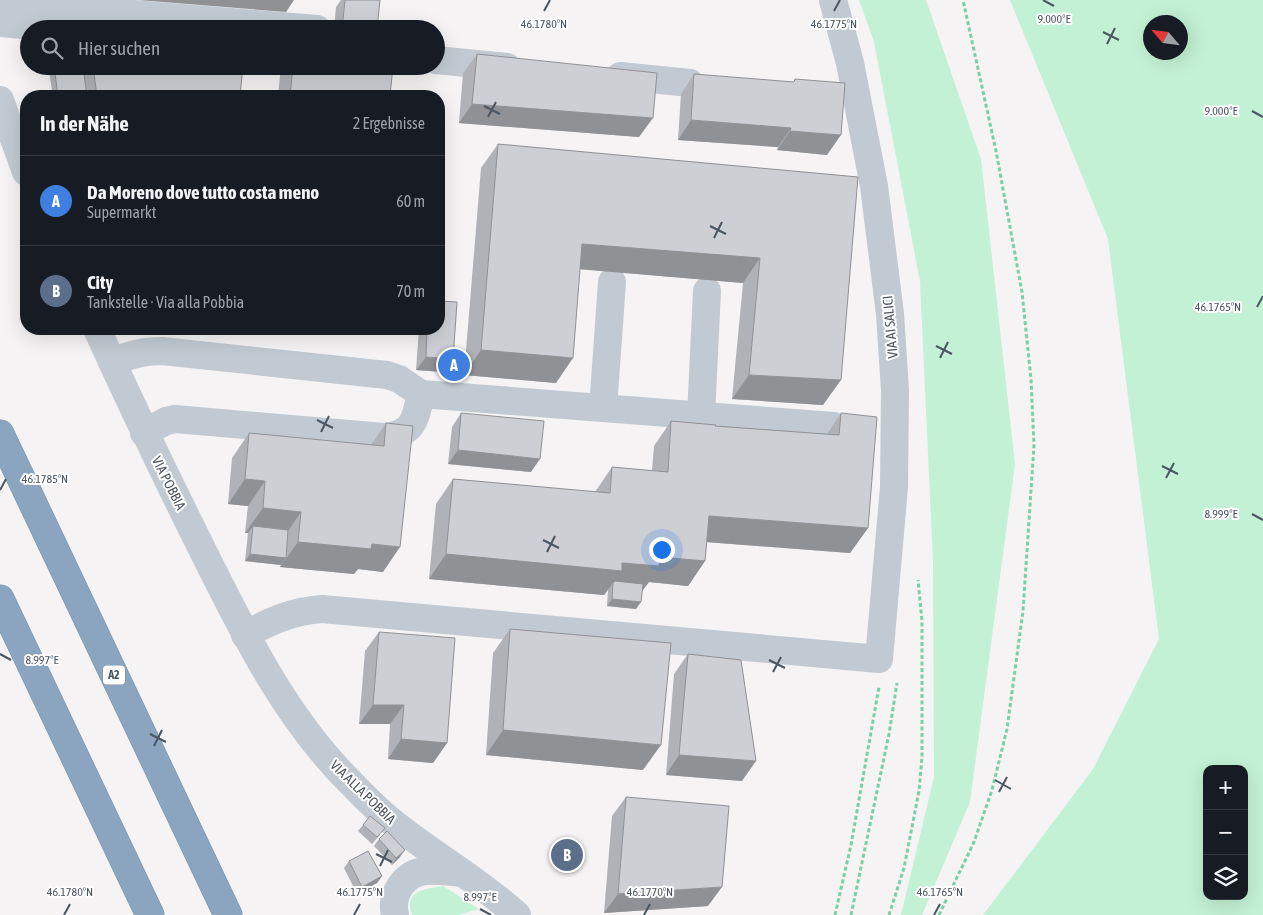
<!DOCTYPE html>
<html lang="de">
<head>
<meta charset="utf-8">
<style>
  body { margin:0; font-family:"Asap Condensed",sans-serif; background:#242831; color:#f1f3f6 }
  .controls { position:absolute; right:15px; bottom:15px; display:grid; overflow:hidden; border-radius:10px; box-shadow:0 5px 20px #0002 }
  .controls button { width:45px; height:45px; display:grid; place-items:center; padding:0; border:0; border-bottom:1px solid #363941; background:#171b24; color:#f1f3f6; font:25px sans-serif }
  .compass { position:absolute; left:1143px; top:15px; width:45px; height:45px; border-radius:50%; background:#171b24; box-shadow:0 5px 20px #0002; rotate:298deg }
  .you { position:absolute; left:661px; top:549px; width:18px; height:18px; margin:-12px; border:4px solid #fff; border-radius:50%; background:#1a73e8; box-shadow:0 0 0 8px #1a73e833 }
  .badge { display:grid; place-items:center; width:32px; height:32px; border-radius:50%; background:#d93025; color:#fff; font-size:16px; font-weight:700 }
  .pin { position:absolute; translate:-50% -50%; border:2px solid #fff; box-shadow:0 1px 5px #0006 }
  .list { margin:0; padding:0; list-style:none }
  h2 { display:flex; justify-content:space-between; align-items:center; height:65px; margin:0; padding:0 20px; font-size:21px }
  h2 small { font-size:16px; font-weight:400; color:#9ea1a6 }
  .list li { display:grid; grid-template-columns:32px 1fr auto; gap:15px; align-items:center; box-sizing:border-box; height:90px; padding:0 20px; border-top:1px solid #363941 }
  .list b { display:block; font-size:19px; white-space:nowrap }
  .list p { margin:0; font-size:16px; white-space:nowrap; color:#9ea1a6 }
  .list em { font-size:16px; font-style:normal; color:#9ea1a6 }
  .icon { flex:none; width:28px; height:28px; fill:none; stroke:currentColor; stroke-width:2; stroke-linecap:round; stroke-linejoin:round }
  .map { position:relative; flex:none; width:1263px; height:915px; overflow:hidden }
  .search { position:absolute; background:#171b24; box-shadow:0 5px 20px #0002; left:20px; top:20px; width:425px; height:55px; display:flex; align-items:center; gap:12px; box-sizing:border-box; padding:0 18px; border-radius:28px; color:#9ea1a6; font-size:19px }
  .panel { position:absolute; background:#171b24; box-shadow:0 5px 20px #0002; left:20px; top:90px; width:425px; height:245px; border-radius:20px }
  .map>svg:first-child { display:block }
  .green { fill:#c3f1d5; fill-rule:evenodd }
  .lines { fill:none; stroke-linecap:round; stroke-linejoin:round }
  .highway-casing { stroke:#7690ad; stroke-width:29 }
  .path { stroke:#7ad0a6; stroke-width:3; stroke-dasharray:4 2.5; stroke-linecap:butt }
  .minor { stroke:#c1cad2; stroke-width:28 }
  .highway { stroke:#8ba5c1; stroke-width:28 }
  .wall { fill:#b0b2b7 }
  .shaded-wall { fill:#909195 }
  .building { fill:#cdcfd5; stroke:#909195 }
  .ticks { fill:none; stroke:#4a5661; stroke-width:2 }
  .labels { text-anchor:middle; stroke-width:4; stroke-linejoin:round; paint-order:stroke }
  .shield { fill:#fff; stroke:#808990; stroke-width:1 }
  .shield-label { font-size:12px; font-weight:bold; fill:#4a5661 }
  .street-label { font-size:14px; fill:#4a5661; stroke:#fff }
  .ticks-label { font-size:12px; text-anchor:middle; fill:#4a5661; stroke:#fff; stroke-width:4; stroke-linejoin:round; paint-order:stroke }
</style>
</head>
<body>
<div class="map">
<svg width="1263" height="915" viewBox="0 0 1263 915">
  <rect width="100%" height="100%" fill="#f5f3f3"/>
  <g class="green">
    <polygon points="859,0 926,0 981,159 1015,464 970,802 922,915 901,915 934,777 933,561 920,281 874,42"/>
    <path d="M1010,0H1263V915H983L1093,769L1159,639L1108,239ZM1180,22V52H1150V22ZM1207,769H1244V896H1207Z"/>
    <path d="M443,886L479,909L458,915H412C403,890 426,889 443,886Z"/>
  </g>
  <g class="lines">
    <g class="highway-casing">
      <g id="highway">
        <polyline points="0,434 228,915"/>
        <polyline points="0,599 150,915"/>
      </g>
    </g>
    <g class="path">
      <polyline points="835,915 851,845 879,687"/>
      <polyline points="851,915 889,734 897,683"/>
      <polyline points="889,915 904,868 919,791 922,757 922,621 918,580"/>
      <polyline points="939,915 974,842 992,790 1007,729 1023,611 1034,445 1031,379 1022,292 996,151 963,0"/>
    </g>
    <g class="minor">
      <polyline points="0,3 317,29"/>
      <polyline points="0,23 65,29"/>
      <polyline points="436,60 507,67"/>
      <polyline points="620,76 690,83"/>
      <polyline points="0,100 26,172"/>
      <path d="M97,329C131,404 167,479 204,553C245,635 286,719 352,784C368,801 386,818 405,832C442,860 483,884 517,915"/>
      <path d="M112,362C129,355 143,351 162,351L387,375L399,379L421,394C415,420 414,434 384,437L175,419L166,421L144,433"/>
      <polyline points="421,394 834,426"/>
      <polyline points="603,408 612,282"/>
      <polyline points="701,416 707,291"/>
      <path d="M245,635C270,621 293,611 322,609L879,659L894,487L895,390L890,314L874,186L850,63L833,0"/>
      <path d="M395,915C390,895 404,873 425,871C437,870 450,872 462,873"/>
    </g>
    <use href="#highway" class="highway"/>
  </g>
  <g class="wall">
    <polygon points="341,0 380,0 377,29 334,29 336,7"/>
    <polygon points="477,54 639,137 459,123 463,73"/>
    <polygon points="48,66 243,66 240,96 53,96"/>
    <polygon points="281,66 393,66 390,96 278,96"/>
    <polygon points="694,74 793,82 795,79 827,155 777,150 778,147 678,140 681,94"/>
    <polygon points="498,144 858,177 823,405 732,399 743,283 580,269 556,383 464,375 481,168"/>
    <polygon points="419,329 439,329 453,359 443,372 416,370"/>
    <polygon points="461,413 531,472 448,464 452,427"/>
    <polygon points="841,413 868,528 850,553 707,542 705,561 688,586 649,582 642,591 636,609 607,606 608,590 604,595 429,579 436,504 453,479 595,492 612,467 652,471 654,446 671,421 715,426 827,434"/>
    <polygon points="386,423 383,572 358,569 354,574 280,567 281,565 245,561 248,533 245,533 248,506 228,504 232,458 249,433 371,445"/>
    <polygon points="510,629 643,770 486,755 493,653"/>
    <polygon points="379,632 447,743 433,763 388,759 390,724 359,724 365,651"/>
    <polygon points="688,654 742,781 666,775 674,674"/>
    <polygon points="626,797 708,906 604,913 612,816"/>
    <polygon points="363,825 380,835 372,844 358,831"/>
    <polygon points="379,839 400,857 392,865 374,846"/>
    <polygon points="349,861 382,876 377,883 357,894 344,868"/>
  </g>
  <g class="shaded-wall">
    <polygon points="138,0 294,0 286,12"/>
    <polygon points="472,104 653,118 639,137 459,123"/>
    <polygon points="691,120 791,128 778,147 678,140"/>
    <polygon points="790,131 841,135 827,155 777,150"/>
    <polygon points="582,244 760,258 743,283 565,268"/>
    <polygon points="481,350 573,358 556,383 464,375"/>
    <polygon points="426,357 453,359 443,372 416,370"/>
    <polygon points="749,375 841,380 823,405 732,399"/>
    <polygon points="458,450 540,459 531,472 448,464"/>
    <polygon points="245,479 265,481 248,506 228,504"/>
    <polygon points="263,508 301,512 284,537 253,526 248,533 245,533"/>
    <polygon points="709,516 868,528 850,553 692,541"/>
    <polygon points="298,542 372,544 400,547 383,572 358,569 354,574 280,567"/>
    <polygon points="250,554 286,558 281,565 245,561"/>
    <polygon points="446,554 622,563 660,557 705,561 688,586 649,582 642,591 613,583 604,595 429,579"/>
    <polygon points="612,599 641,602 636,609 607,606"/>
    <polygon points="373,705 404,705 390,724 359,724"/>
    <polygon points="503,730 661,745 643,770 486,755"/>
    <polygon points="401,739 447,743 433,763 388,759"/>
    <polygon points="679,755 756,761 742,781 666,775"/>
    <polygon points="405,850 400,857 392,865 396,858"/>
    <polygon points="382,876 377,883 357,894 362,887"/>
    <polygon points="722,887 708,906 604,913 618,894"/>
  </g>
  <g class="building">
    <polygon points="345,0 380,0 377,29 342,29"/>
    <polygon points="87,25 122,29 88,29"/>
    <polygon points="477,54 657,73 653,118 472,104"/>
    <polygon points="54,66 83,66 87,96 58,96"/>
    <polygon points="93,66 243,66 240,96 97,96"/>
    <polygon points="293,66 393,66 390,96 290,96"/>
    <polygon points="694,74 794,82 795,79 845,83 841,135 790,131 791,128 691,120"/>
    <polygon points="498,144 858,177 841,380 749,375 760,258 582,244 573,358 481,350"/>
    <polygon points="439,301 457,302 453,359 426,357 427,329 439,329"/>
    <polygon points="461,413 544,421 540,459 458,450"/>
    <polygon points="841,413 877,417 868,528 709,516 705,561 660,557 659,566 622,563 622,571 446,554 453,479 610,493 612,467 668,472 671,421 716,425 715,426 839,435"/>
    <polygon points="386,423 413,426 400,547 372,544 371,549 298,542 301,512 263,508 265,481 245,479 249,433 384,446"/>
    <polygon points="253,526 288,530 286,558 250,554"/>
    <polygon points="615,581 643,584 641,602 612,599 613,583"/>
    <polygon points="510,629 671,643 661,745 503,730"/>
    <polygon points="379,632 455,638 447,743 401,739 404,705 373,705"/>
    <polygon points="688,654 741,660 756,761 679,755"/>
    <polygon points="626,797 729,806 722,887 618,894"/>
    <polygon points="370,816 385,828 377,837 363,825"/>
    <polygon points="387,831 405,850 396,858 379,839"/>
    <polygon points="368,851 382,876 362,887 349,861"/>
  </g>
  <path class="ticks" d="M1043,0L1054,6M544,11L550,0M834,11L840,0M1103,32L1119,40M1107,44L1115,28M484,106L500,114M1252,111L1263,117M488,117L496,102M710,226L726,234M714,238L722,222M1257,307L1263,296M936,346L952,354M940,358L948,342M317,420L333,428M321,432L329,416M1162,466L1178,474M1166,478L1174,463M0,490L6,479M1252,514L1263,520M543,540L559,548M547,552L555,536M0,654L11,660M769,660L785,668M773,672L781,657M150,734L166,742M154,746L162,730M995,780L1011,789M999,792L1007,777M376,854L392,862M380,866L388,850M480,909L491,915M64,915L70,904M354,915L360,904M644,915L650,904M934,915L940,904"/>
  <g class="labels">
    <rect class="shield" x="103" y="665.5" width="22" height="19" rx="4"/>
    <g class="shield-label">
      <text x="114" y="679">A2</text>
    </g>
    <g class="street-label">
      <text transform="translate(890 327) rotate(-95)" y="5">VIA AI SALICI</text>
      <text transform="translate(169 483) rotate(63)" y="5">VIA POBBIA</text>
      <text transform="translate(363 792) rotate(44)" y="5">VIA ALLA POBBIA</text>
    </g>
  </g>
  <g class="ticks-label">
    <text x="1054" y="23">9.000°E</text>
    <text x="544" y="28">46.1780°N</text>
    <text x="834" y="28">46.1775°N</text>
    <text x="1221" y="115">9.000°E</text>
    <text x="1218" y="311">46.1765°N</text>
    <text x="45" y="483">46.1785°N</text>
    <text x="1221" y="518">8.999°E</text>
    <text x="42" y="664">8.997°E</text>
    <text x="70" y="896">46.1780°N</text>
    <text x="360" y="896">46.1775°N</text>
    <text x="650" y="896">46.1770°N</text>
    <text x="940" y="896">46.1765°N</text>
    <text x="480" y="901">8.997°E</text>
  </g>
</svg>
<div class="controls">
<button>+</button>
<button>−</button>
<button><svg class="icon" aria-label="layers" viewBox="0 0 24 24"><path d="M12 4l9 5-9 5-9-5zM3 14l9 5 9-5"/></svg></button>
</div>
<svg class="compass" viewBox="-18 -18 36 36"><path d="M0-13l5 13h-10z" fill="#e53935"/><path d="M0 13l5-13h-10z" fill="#9ea1a6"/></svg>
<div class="you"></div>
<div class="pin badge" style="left:454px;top:365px;background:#3f7fe0">A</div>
<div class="pin badge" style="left:567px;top:855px;background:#5c6f8a">B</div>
<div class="search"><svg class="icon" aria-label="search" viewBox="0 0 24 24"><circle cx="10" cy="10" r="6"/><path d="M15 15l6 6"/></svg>Hier suchen</div>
<section class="panel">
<h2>In der Nähe<small>2 Ergebnisse</small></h2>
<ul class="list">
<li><span class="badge" style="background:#3f7fe0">A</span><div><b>Da Moreno dove tutto costa meno</b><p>Supermarkt</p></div><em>60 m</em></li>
<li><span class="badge" style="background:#5c6f8a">B</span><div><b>City</b><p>Tankstelle · Via alla Pobbia</p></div><em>70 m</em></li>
</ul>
</section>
</div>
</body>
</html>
